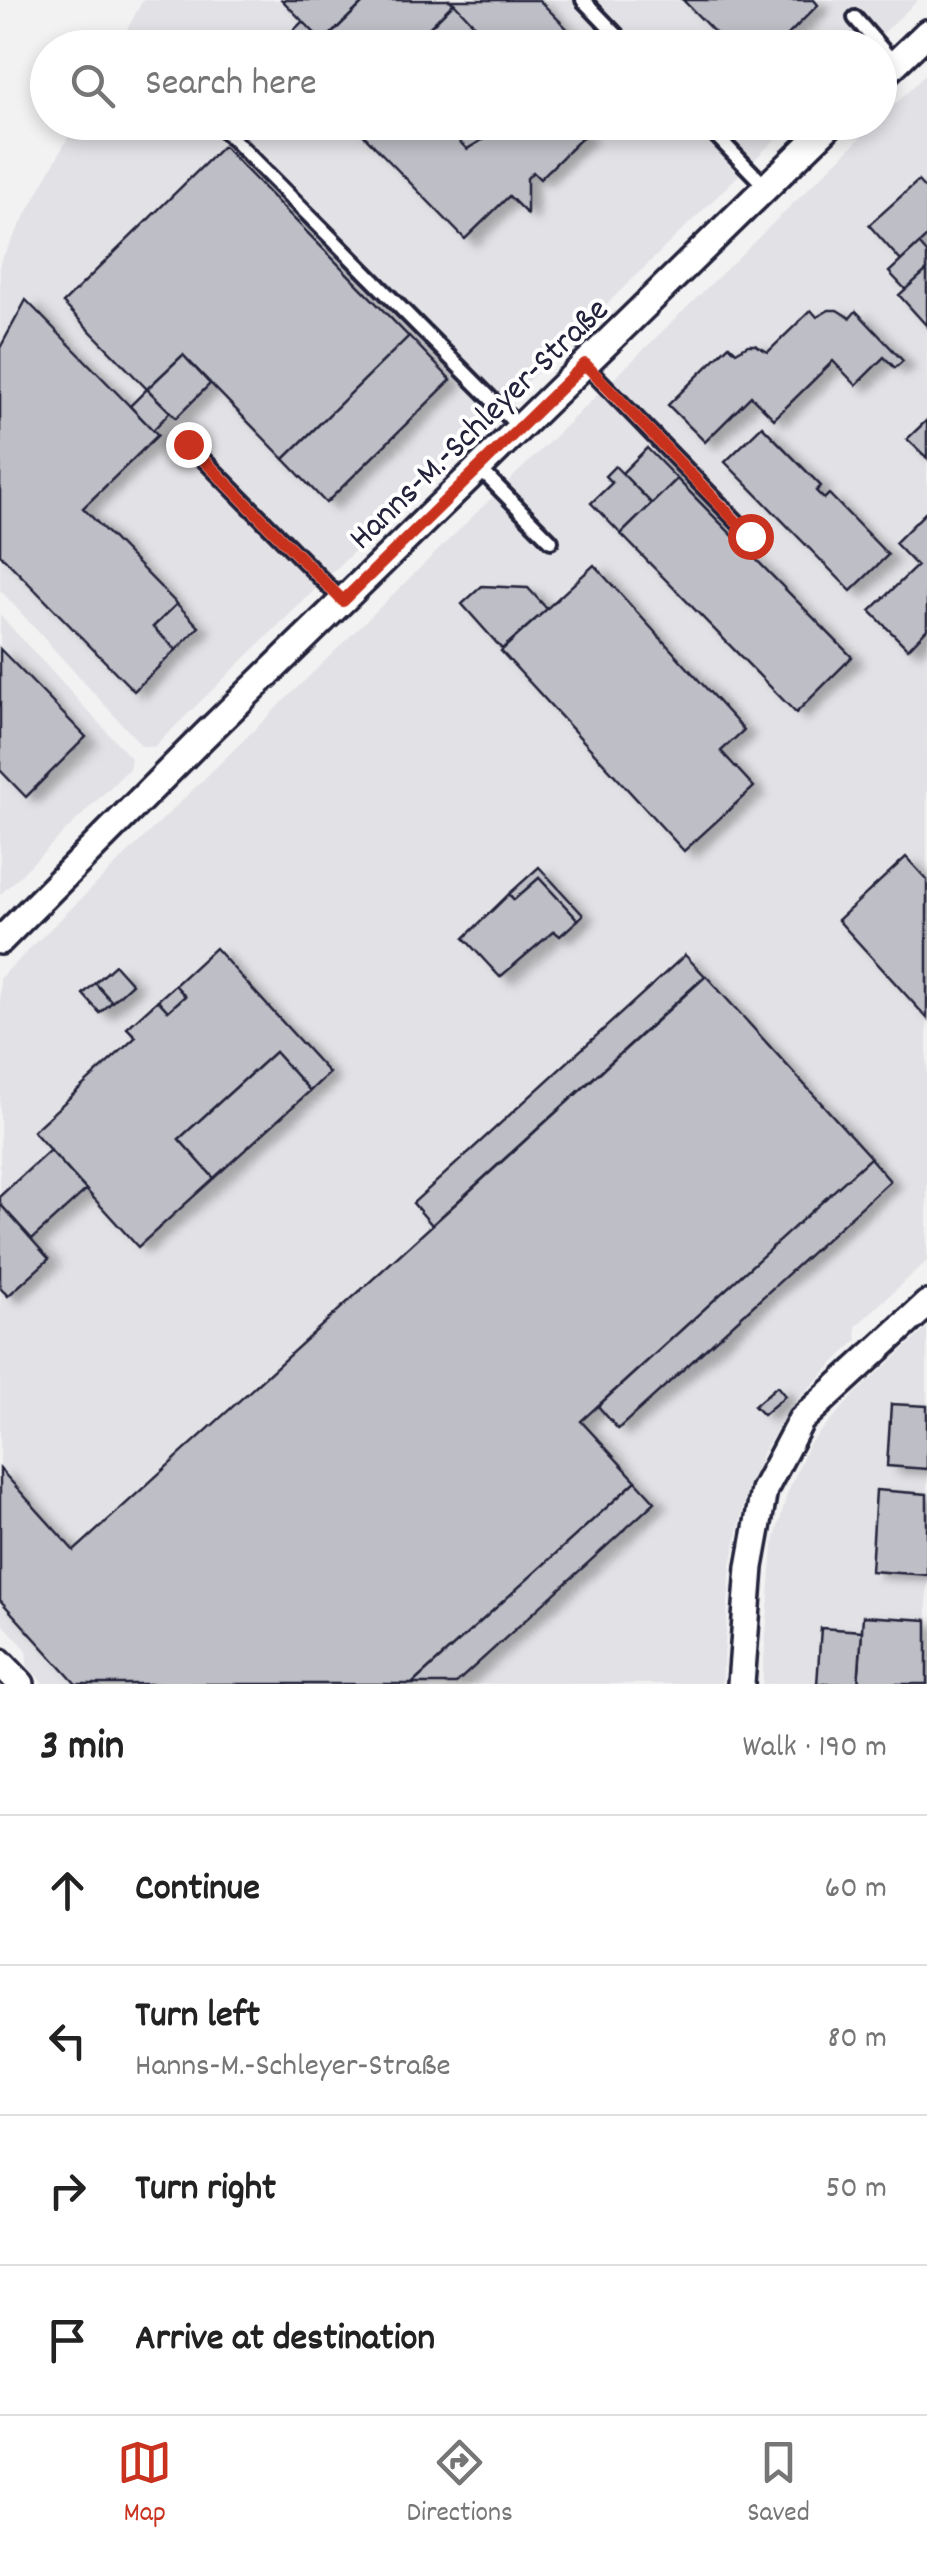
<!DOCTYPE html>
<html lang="en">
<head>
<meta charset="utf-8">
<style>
  body { margin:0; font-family:Dekko,sans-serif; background:#f2f2f2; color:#222 }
  .stop { position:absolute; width:30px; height:30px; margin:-22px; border:8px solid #c8321e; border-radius:50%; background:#fff }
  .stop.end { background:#c8321e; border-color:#fff; box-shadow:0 2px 10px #0008 }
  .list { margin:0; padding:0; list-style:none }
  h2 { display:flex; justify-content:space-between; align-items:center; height:130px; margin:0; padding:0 40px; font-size:42px }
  h2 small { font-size:32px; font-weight:400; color:#767676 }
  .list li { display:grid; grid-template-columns:65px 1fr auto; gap:30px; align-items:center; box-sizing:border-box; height:150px; padding:0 40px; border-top:2px solid #e0e0e0 }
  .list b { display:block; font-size:38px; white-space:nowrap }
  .list p { margin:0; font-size:32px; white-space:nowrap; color:#767676 }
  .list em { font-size:32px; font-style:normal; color:#767676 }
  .icon { flex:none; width:55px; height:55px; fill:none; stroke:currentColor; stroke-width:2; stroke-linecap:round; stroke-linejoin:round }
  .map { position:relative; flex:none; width:927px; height:1684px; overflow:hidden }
  .search { position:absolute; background:#fff; box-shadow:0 5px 15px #0003; left:30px; right:30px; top:30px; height:110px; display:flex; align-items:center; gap:25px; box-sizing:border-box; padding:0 35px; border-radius:55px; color:#767676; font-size:38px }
  .sheet { height:730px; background:#fff }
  nav { display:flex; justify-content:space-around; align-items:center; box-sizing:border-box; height:140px; border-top:2px solid #e0e0e0; background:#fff; font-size:28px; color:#767676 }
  nav a { display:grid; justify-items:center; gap:5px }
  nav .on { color:#c8321e }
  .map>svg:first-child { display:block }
  .built { fill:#e2e2e6 }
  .building { fill:#bebec6; stroke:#22223b; stroke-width:2.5; filter:url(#shadow) }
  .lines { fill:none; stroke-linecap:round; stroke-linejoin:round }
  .lane-casing { stroke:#22223b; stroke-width:20 }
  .street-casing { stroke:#22223b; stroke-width:32 }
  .lane { stroke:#fff; stroke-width:12 }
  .street { stroke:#fff; stroke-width:25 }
  .route { stroke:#c8321e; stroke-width:12 }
  .labels { text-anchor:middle; stroke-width:8; stroke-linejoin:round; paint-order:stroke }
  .street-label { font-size:35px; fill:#22223b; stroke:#fff }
</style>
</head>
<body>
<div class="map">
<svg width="927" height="1684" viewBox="0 0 927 1684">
  <defs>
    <filter id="shadow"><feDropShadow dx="11" dy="6" stdDeviation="5" flood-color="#0004"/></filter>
  </defs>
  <rect width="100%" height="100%" fill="#f2f2f3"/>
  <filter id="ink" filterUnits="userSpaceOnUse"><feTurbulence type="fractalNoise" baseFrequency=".01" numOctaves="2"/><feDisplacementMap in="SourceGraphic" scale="20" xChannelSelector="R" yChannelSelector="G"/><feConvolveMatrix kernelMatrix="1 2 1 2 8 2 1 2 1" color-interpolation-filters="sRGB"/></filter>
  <g filter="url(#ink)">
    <g class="built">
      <polygon points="143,0 918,0 869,47 117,48"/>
      <polygon points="927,73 927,1261 856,1326 857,1340 793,1404 762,1454 743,1509 731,1565 722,1684 44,1684 27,1666 27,1650 0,1621 0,978"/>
      <polygon points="76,123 792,123 154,747 142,746 0,590 0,262"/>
      <polygon points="0,615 131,758 129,769 0,895"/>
      <polygon points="927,1328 927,1684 762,1684 773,1546 786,1497 808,1445 858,1391"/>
    </g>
    <g class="building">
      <polygon points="282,0 366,0 323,42"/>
      <polygon points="366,0 450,0 454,3 409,48 317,48"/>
      <polygon points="450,0 539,0 586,48 497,48"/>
      <polygon points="683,0 814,0 818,5 775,48 730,48"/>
      <polygon points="454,3 483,34 464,48 409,48"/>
      <polygon points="303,21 323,42 317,48 280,48 278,45"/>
      <polygon points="351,122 440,122 467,149 512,122 572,122 585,135 540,179 533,172 527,178 527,214 509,196 465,239"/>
      <polygon points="468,122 512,122 467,149 454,136"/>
      <polygon points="223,146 409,337 284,459 183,355 147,389 63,303"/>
      <polygon points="918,181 927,191 927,237 901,261 869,225"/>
      <polygon points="919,244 927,253 927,270 906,290 889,272"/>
      <polygon points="927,270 927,326 899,295"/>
      <polygon points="26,300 158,435 83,508 177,604 153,627 176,650 134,691 0,554 0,348"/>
      <polygon points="811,310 817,317 829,310 837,310 850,318 856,311 903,361 895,368 884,357 856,385 833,361 774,419 751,396 705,442 668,405 729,345 736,352 748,345 755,345 768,352"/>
      <polygon points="409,336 451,380 326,503 284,459"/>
      <polygon points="183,355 210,384 176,418 147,389"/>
      <polygon points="147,389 170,412 153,430 130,406"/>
      <polygon points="927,420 927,458 907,439"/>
      <polygon points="762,426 821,486 816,491 824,499 829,494 888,555 851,591 725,462"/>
      <polygon points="647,448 677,479 652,504 622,473"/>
      <polygon points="615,466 652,504 621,534 591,503 612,483 605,476"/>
      <polygon points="677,479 852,657 796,713 621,534"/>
      <polygon points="927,511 927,629 908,649 870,611 917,566 895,543"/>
      <polygon points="594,565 744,730 721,751 754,787 684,851 501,651"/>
      <polygon points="482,586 528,588 547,609 502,649 462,604"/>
      <polygon points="177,604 199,627 176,650 153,627"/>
      <polygon points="0,649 86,737 26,797 0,770"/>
      <polygon points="906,857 927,880 927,1018 838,920"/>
      <polygon points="539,867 583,915 578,920 539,878 514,900 509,894"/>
      <polygon points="539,878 578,920 560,936 554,931 500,977 464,938 509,894 514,900"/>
      <polygon points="215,948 329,1073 310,1091 275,1052 179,1139 214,1178 138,1247 33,1131 136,1037 127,1028 158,1000 168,1011 185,996 175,985"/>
      <polygon points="685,955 705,976 432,1225 413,1203"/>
      <polygon points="115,965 132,984 112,1002 95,983"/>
      <polygon points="706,976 871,1158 581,1421 636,1481 412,1684 76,1684 0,1600 0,1469 74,1551"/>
      <polygon points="95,983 112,1002 100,1013 83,994"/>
      <polygon points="175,985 185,996 168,1011 158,1000"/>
      <polygon points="275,1052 310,1091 214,1178 179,1139"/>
      <polygon points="50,1150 86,1190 32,1239 0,1204 0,1196"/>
      <polygon points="870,1158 890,1181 618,1429 598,1406"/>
      <polygon points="0,1204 49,1259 8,1296 0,1288"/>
      <polygon points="777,1386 785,1396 763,1415 754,1406"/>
      <polygon points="891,1404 927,1406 927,1469 887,1466"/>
      <polygon points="636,1481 655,1502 455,1684 412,1684"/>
      <polygon points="876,1490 927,1494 927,1575 871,1571"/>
      <polygon points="863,1616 927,1620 927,1684 858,1684"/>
      <polygon points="821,1628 862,1631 858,1684 817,1684"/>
    </g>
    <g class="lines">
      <g class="lane-casing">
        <g id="lane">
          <polyline points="583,0 629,48"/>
          <polyline points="855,18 894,63"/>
          <polyline points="216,122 520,428"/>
          <polyline points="703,122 766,187"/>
          <polyline points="585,365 751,536"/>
          <polyline points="189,445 343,601"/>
          <polyline points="479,468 551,541"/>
        </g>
      </g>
      <g class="street-casing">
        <g id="street">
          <polyline points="880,78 927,33"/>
          <polyline points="0,941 204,736 833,122"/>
          <polyline points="0,1662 21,1684"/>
          <polyline points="741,1684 750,1567 764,1490 801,1420 927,1304"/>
        </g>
      </g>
      <use href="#lane" class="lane"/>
      <use href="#street" class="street"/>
    </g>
  </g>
  <g class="lines" filter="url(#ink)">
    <polyline class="route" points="188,444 343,601 585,364 750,536"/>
  </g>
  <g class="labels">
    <g class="street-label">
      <text transform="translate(477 422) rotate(-44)" y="12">Hanns-M.-Schleyer-Straße</text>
    </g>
  </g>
</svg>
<div class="stop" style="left:750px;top:536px"></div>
<div class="stop end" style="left:188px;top:444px"></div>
<div class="search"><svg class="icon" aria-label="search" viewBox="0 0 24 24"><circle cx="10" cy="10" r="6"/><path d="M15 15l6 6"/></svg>Search here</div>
</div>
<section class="sheet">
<h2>3 min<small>Walk · 190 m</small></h2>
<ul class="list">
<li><svg class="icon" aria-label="ahead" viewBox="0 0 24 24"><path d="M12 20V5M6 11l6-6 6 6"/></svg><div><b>Continue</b></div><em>60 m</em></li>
<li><svg class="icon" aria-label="left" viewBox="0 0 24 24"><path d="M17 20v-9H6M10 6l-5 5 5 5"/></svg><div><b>Turn left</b><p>Hanns-M.-Schleyer-Straße</p></div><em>80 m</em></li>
<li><svg class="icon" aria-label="right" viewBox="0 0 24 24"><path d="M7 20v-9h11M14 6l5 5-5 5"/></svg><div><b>Turn right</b></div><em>50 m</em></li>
<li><svg class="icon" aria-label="arrive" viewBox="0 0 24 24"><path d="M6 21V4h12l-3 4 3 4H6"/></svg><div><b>Arrive at destination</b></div></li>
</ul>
</section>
<nav>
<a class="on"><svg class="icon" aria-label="map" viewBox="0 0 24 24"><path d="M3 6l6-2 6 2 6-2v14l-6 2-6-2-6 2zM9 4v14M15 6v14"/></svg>Map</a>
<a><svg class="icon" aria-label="directions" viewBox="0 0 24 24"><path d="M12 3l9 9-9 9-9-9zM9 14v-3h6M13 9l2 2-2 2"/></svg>Directions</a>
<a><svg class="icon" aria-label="saved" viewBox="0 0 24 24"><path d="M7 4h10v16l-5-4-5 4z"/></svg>Saved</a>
</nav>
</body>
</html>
